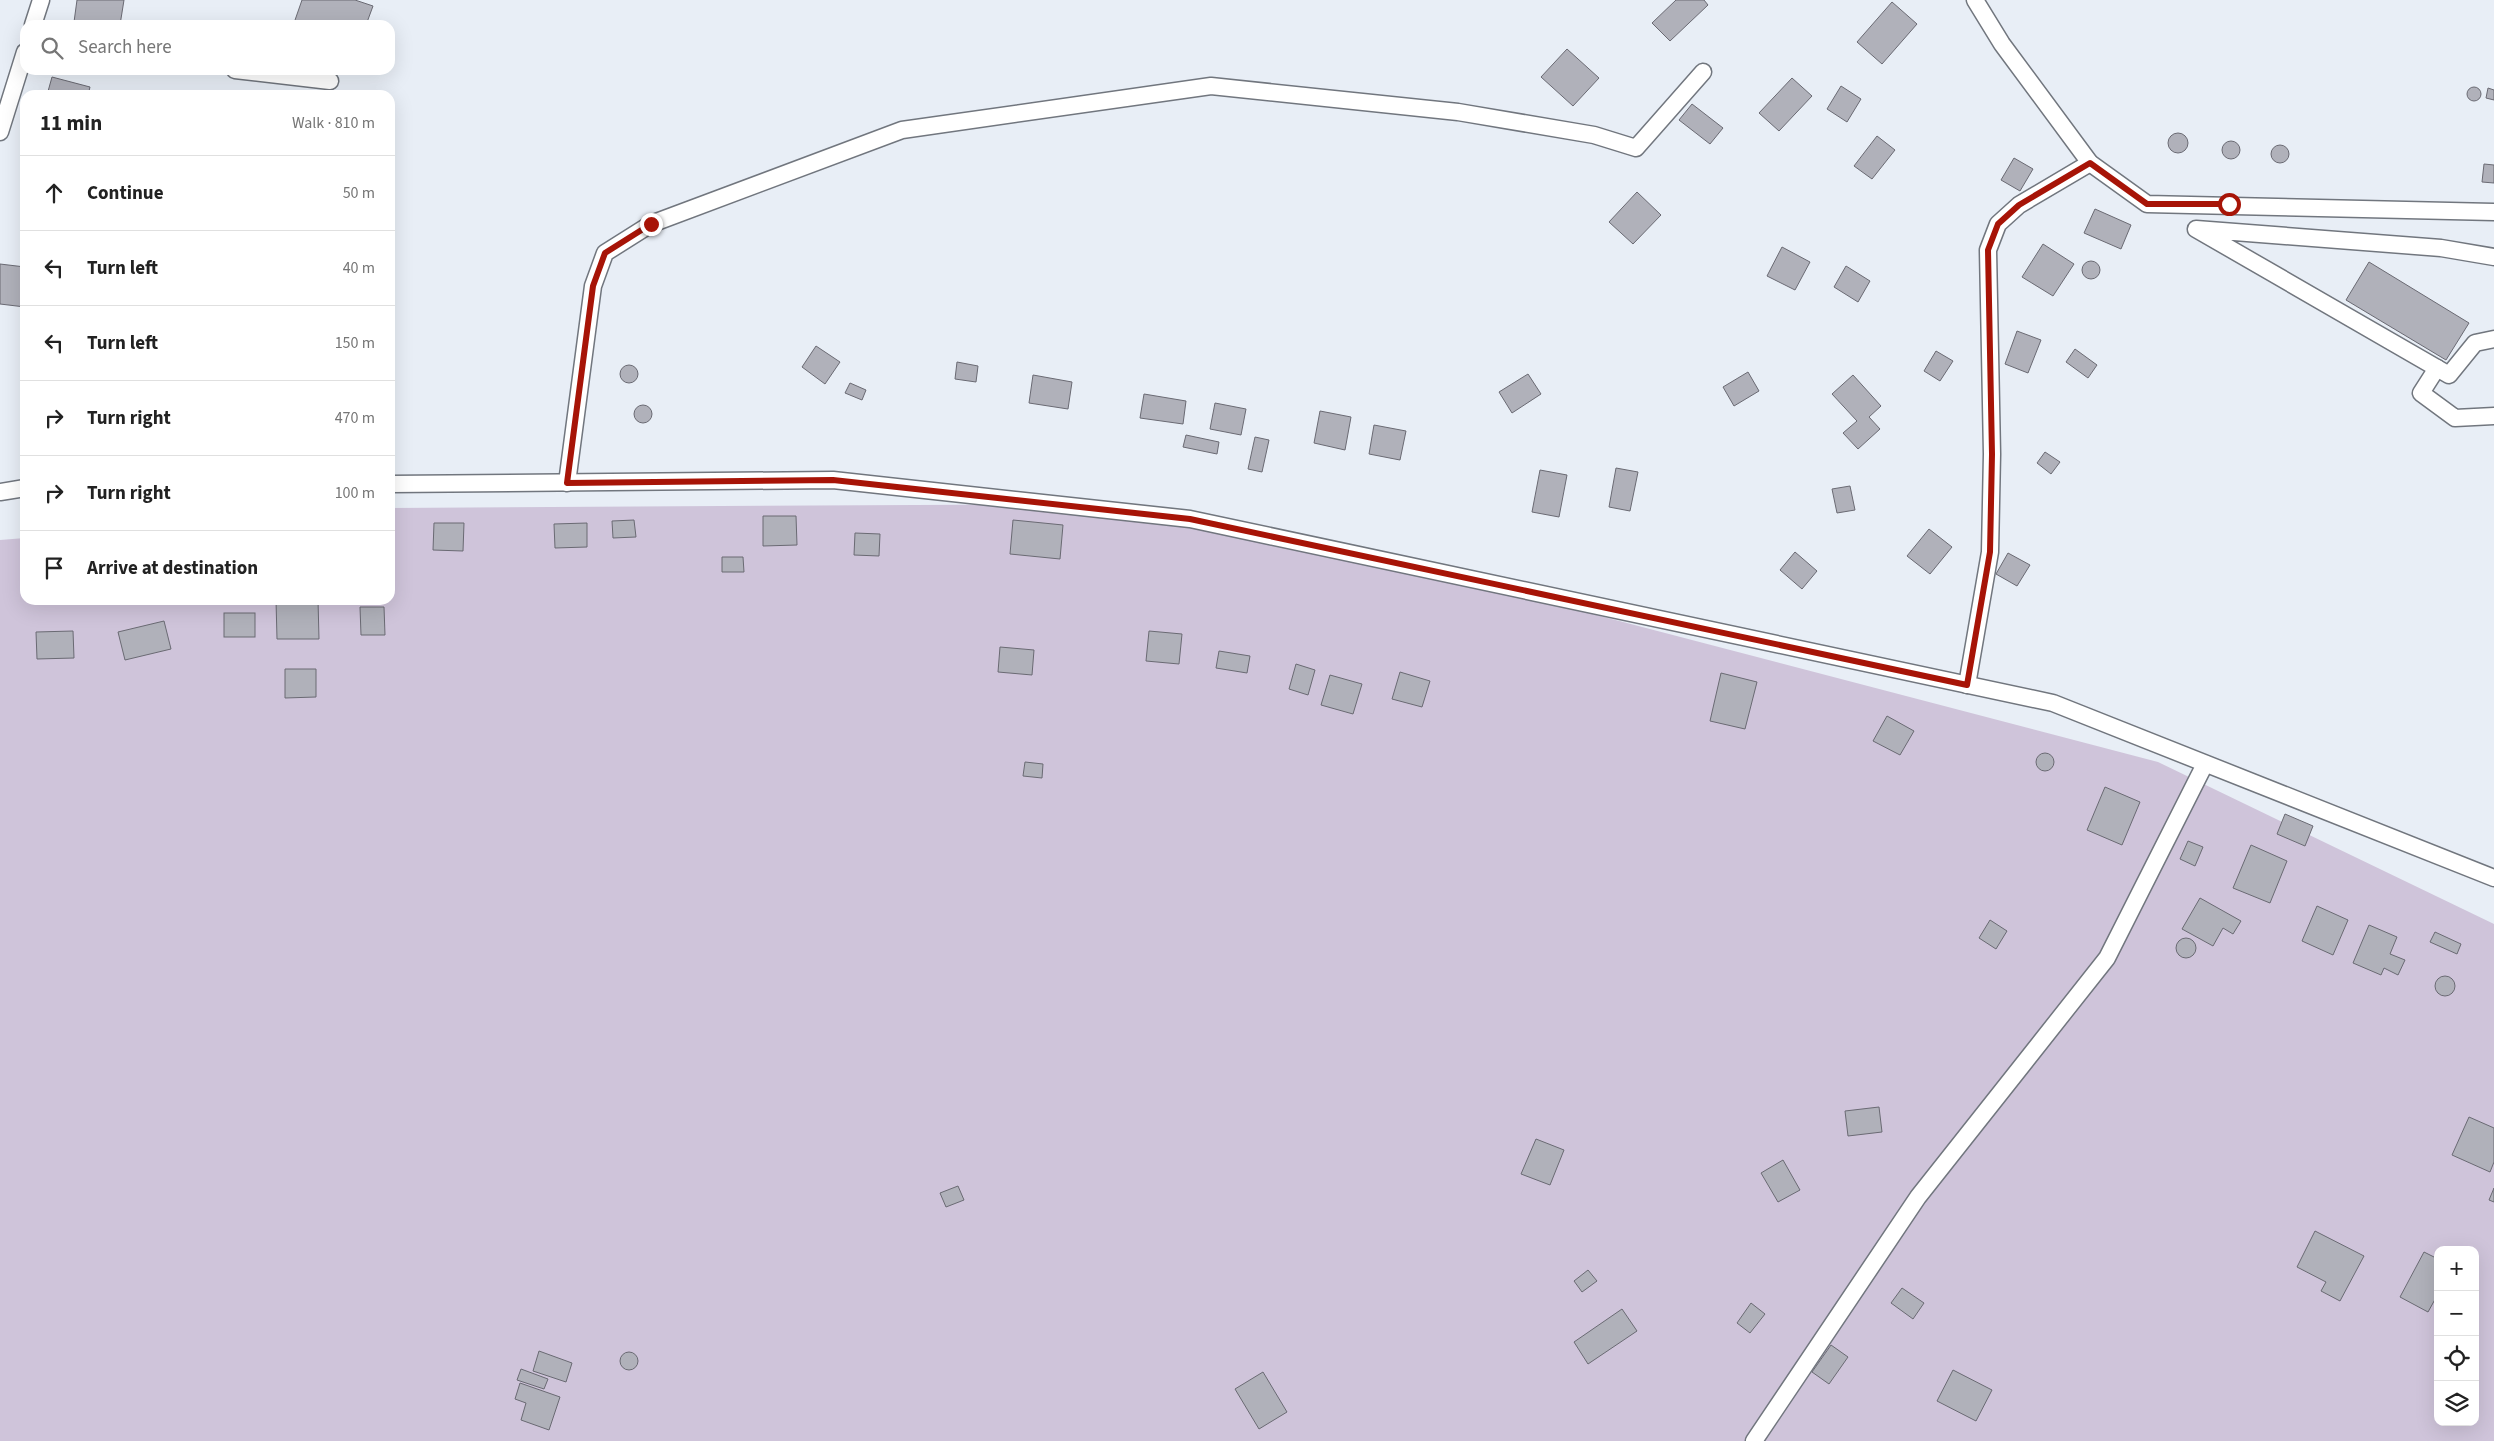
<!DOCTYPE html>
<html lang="en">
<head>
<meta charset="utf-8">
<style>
  body { margin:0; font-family:"Source Sans 3",sans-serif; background:#f2f2f2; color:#222 }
  .controls { position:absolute; right:15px; bottom:15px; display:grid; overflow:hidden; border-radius:10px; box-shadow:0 5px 20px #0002 }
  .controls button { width:45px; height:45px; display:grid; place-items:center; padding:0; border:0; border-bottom:1px solid #e0e0e0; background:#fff; color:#222; font:25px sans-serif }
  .stop { position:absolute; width:15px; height:15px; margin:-11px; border:4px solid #a71407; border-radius:50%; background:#fff }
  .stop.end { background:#a71407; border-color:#fff; box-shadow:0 1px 5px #0008 }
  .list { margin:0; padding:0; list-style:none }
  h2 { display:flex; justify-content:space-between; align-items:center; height:65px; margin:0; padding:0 20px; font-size:21px }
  h2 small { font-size:16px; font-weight:400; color:#767676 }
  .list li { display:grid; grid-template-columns:32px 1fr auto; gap:15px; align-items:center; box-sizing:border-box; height:75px; padding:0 20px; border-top:1px solid #e0e0e0 }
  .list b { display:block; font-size:19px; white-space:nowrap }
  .list em { font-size:16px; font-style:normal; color:#767676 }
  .icon { flex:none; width:28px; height:28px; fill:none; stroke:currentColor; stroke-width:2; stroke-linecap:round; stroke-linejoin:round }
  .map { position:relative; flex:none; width:2494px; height:1441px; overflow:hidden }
  .search { position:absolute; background:#fff; box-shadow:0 5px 20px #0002; left:20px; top:20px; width:375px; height:55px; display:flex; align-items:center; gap:12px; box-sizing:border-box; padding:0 18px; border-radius:15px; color:#767676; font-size:19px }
  .panel { position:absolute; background:#fff; box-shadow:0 5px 20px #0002; left:20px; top:90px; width:375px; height:515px; border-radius:15px }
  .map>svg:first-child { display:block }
  .green { fill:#cfc4da; fill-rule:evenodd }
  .building { fill:#b0b1ba; stroke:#6a6a73 }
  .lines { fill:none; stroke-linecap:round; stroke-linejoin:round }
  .street-casing { stroke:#71767e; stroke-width:19 }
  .street { stroke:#fff; stroke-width:16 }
  .route { stroke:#a71407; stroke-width:6 }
</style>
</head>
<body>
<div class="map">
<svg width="2494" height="1441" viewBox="0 0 2494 1441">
  <rect width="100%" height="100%" fill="#e8eef6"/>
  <path class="green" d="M1089,504L1535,599L2158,762L2494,924V1441H0V540L25,538V600H390V508ZM2438,1250H2475V1422H2438Z"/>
  <g class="building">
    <polygon points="77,0 124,0 120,25 93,25 74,22"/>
    <polygon points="302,0 355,0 373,6 366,25 298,25 294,23"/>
    <polygon points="1676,0 1704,0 1708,5 1670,41 1652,23"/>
    <polygon points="1892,2 1917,24 1882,64 1857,42"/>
    <polygon points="1567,49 1599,78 1573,106 1541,77"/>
    <polygon points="52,77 90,87 88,95 47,95"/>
    <polygon points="1792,78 1812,96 1779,131 1759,113"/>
    <polygon points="1841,86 1861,99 1847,122 1827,109"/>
    <circle cx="2474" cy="94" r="7"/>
    <polygon points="2488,88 2494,90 2494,100 2486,98"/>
    <polygon points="1692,104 1723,128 1710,144 1679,120"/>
    <circle cx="2178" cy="143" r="10"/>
    <polygon points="1877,136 1895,150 1872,179 1854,166"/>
    <circle cx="2231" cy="150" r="9"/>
    <circle cx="2280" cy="154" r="9"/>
    <polygon points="2014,158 2033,169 2020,191 2001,180"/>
    <polygon points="2484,164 2494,165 2494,183 2482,182"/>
    <polygon points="1637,192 1661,215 1633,244 1609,222"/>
    <polygon points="2095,209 2131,225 2121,249 2084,233"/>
    <polygon points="2043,244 2074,264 2053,296 2022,277"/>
    <polygon points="1782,247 1810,262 1795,290 1767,276"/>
    <circle cx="2091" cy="270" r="9"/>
    <polygon points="2369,262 2469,323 2446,360 2346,300"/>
    <polygon points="0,264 25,267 25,307 0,304"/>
    <polygon points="1846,266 1870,281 1858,302 1834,287"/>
    <polygon points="2017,331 2041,340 2028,373 2005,364"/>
    <polygon points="816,346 840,362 825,384 802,367"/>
    <polygon points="2075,349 2097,365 2088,378 2066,362"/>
    <polygon points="1936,351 1953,361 1940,381 1924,371"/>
    <polygon points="957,362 978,366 976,382 955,379"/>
    <circle cx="629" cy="374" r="9"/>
    <polygon points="1748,372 1759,391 1734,406 1723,387"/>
    <polygon points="1528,374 1541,394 1512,413 1499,392"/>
    <polygon points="1033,375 1072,382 1068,409 1029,403"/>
    <polygon points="1853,375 1881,406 1869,417 1880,429 1858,449 1843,433 1857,421 1832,394"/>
    <polygon points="850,383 866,390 862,400 845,393"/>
    <polygon points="1144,394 1186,401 1183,424 1140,418"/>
    <polygon points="1215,403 1246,409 1241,435 1210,429"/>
    <circle cx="643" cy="414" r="9"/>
    <polygon points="1320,411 1351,417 1345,450 1314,443"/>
    <polygon points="1374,425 1406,431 1400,460 1369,454"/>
    <polygon points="1186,435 1219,442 1217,454 1183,447"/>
    <polygon points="1255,437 1269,440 1262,472 1248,469"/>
    <polygon points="2045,452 2060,462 2051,474 2037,463"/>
    <polygon points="1616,468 1638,472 1630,511 1609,507"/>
    <polygon points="1540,470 1567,475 1559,517 1532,512"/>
    <polygon points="1850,486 1855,510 1837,513 1832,489"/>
    <polygon points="763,516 796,516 797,545 763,546"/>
    <polygon points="634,520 636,537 613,538 612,521"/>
    <polygon points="1013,520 1063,525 1060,559 1010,554"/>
    <polygon points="434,523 464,523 463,551 433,550"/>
    <polygon points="587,523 587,547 555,548 554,524"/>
    <polygon points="1929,529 1952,547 1930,574 1907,556"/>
    <polygon points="855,533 880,534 879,556 854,555"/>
    <polygon points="1795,552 1817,571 1802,589 1780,570"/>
    <polygon points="2008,553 2030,565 2017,586 1996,574"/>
    <polygon points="722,557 743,557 744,572 722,572"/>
    <polygon points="276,600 318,600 319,639 277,639"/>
    <polygon points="360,607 384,607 385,635 361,635"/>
    <rect x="224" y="613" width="31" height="24"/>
    <polygon points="164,621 171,649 125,660 118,632"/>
    <polygon points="73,631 74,658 37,659 36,632"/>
    <polygon points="1149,631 1182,634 1179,664 1146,661"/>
    <polygon points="1000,647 1034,650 1032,675 998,672"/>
    <polygon points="1219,651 1250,656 1247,673 1216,668"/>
    <polygon points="1296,664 1315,670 1308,695 1289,689"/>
    <polygon points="285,669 316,669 316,697 285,698"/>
    <polygon points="1400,672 1430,681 1422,707 1392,699"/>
    <polygon points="1721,673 1757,682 1745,729 1710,721"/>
    <polygon points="1330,675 1362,684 1353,714 1321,705"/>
    <polygon points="1887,716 1914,731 1900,755 1873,741"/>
    <circle cx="2045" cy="762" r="9"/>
    <polygon points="1025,762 1043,764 1042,778 1023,776"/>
    <polygon points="2105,787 2140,802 2122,845 2087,830"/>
    <polygon points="2285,814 2313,826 2305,846 2277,834"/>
    <polygon points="2188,841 2203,847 2195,866 2180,859"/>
    <polygon points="2251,845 2287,861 2270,903 2233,888"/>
    <polygon points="2200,898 2241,921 2233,934 2223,928 2213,946 2182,929"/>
    <polygon points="2317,906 2348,920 2333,955 2302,941"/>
    <polygon points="1990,920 2007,931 1996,949 1979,938"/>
    <polygon points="2369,925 2397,937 2390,954 2405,960 2398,975 2384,968 2381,975 2353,963"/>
    <polygon points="2435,932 2461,944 2457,954 2430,942"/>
    <circle cx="2186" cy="948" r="10"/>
    <circle cx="2445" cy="986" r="10"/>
    <polygon points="1879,1107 1882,1132 1848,1136 1845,1111"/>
    <polygon points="2469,1117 2494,1128 2494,1162 2490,1172 2452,1155"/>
    <polygon points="1536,1139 1564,1150 1550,1185 1521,1174"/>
    <polygon points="1783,1160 1800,1190 1778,1202 1761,1173"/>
    <polygon points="958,1186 964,1200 946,1207 940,1193"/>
    <polygon points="2494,1188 2494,1202 2489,1200"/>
    <polygon points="2315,1231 2364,1256 2340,1301 2321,1291 2326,1282 2297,1267"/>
    <polygon points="2424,1252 2438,1259 2438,1294 2428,1312 2400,1297"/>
    <polygon points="1588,1270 1597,1281 1582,1292 1574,1281"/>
    <polygon points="1902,1288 1924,1303 1913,1319 1891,1303"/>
    <polygon points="1751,1303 1765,1314 1750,1333 1737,1323"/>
    <polygon points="1622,1309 1637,1331 1588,1364 1574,1342"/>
    <polygon points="1831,1345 1848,1357 1829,1384 1812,1372"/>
    <polygon points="539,1351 572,1363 566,1382 533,1371"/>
    <circle cx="629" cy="1361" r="9"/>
    <polygon points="521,1369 548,1379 544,1389 517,1380"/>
    <polygon points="1953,1370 1992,1390 1976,1421 1937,1401"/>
    <polygon points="1263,1372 1287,1412 1259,1429 1235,1389"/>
    <polygon points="520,1383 560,1397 549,1430 521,1420 526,1403 515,1399"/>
  </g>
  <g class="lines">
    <g class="street-casing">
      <g id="street">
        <polyline points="1975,0 2002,44 2090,163 2147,204 2494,212"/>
        <polyline points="33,25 41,0"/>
        <polyline points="235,70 330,81"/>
        <polyline points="0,132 25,52"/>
        <polyline points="2494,257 2441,248 2196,229 2449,375 2475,343 2494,339"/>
        <polyline points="2437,368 2421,393 2455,418 2494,416"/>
        <polyline points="567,483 593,286 605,253 651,224 902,130 1211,86 1458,112 1594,135 1636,148 1703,72"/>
        <polyline points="390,484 833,480 1190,519 2053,703 2494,878"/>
        <polyline points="0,492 25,488"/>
        <polyline points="1967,685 1990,552 1992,454 1988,250 1998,224 2019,205 2090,163"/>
        <polyline points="1754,1441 1918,1197 2107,958 2205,764"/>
      </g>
    </g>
    <use href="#street" class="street"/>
  </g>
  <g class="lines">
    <polyline class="route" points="651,224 605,253 593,286 567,483 833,480 1190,519 1967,685 1990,552 1992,454 1988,250 1998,224 2019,205 2090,163 2147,204 2229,204"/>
  </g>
</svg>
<div class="controls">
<button>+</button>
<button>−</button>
<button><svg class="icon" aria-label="locate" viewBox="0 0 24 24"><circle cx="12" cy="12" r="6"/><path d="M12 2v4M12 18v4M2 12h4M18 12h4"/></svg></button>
<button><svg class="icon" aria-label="layers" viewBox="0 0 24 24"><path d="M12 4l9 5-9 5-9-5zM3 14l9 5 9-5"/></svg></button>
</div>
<div class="stop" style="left:2229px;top:204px"></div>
<div class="stop end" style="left:651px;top:224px"></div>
<div class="search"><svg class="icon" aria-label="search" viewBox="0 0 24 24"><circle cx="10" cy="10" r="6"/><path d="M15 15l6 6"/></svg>Search here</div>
<section class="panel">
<h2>11 min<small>Walk · 810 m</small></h2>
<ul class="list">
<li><svg class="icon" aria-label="ahead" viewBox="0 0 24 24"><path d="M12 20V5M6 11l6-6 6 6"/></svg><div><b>Continue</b></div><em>50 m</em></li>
<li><svg class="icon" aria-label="left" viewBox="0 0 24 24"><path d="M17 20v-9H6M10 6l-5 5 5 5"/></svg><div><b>Turn left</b></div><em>40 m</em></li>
<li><svg class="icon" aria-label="left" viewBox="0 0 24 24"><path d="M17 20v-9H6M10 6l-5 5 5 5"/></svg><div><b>Turn left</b></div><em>150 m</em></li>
<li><svg class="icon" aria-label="right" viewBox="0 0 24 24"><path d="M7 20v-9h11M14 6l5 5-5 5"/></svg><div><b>Turn right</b></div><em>470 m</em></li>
<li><svg class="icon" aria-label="right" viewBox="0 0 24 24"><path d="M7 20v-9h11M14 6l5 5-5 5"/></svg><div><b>Turn right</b></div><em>100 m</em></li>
<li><svg class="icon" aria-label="arrive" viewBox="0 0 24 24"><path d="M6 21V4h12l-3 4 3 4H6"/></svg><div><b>Arrive at destination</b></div></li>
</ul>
</section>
</div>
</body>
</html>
